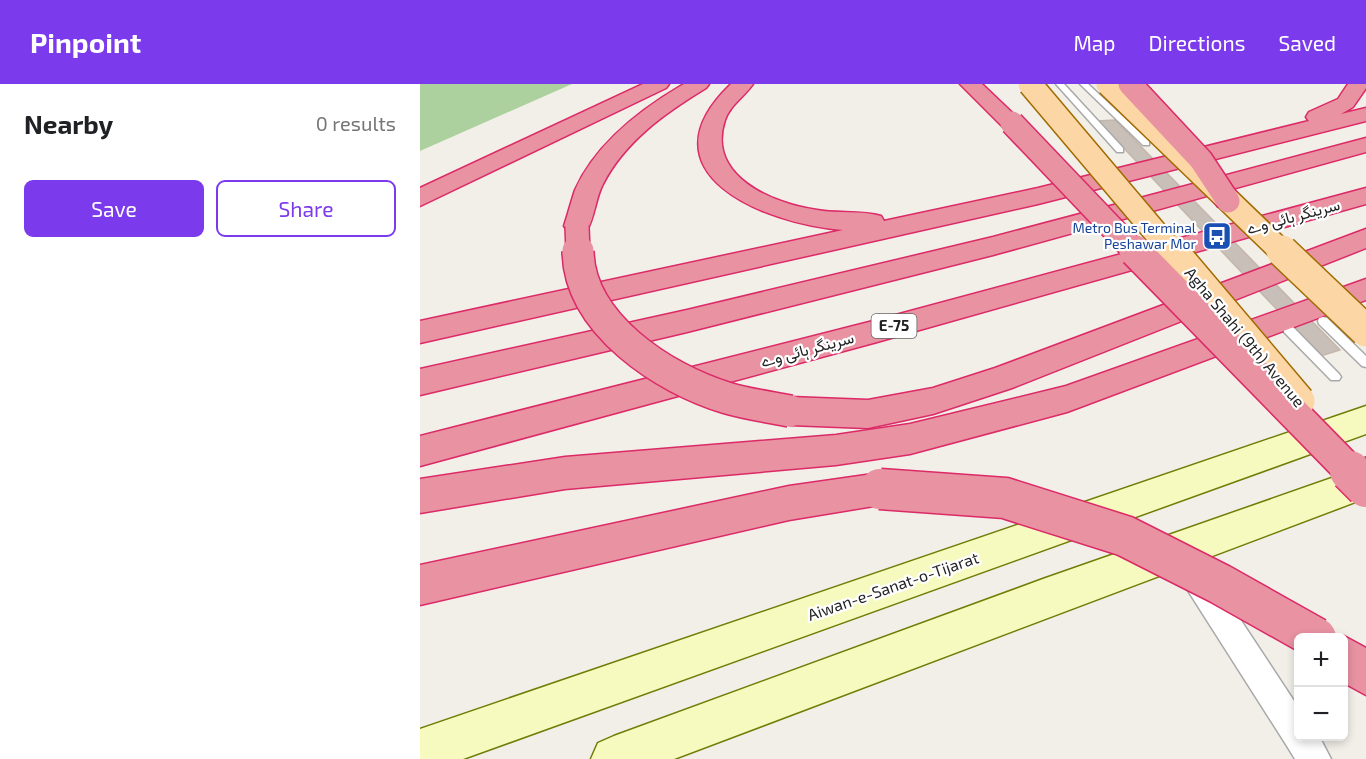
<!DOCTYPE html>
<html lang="en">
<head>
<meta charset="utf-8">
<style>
  body { margin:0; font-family:"Exo 2",Vazirmatn,sans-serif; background:#f2f2f2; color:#202124 }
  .controls { position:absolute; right:18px; bottom:18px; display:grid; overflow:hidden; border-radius:9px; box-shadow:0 3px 9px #0003 }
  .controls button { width:54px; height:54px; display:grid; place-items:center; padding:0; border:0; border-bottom:2px solid #e0e0e0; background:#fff; color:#202124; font:30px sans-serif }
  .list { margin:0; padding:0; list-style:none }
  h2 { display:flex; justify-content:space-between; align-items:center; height:78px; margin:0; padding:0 24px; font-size:26px }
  h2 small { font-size:20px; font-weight:400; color:#757577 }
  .actions { display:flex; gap:12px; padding:18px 24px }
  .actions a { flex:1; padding:14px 0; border:2px solid #7c3aed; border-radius:9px; text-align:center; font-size:21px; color:#7c3aed }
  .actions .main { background:#7c3aed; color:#fff }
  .map { position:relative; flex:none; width:946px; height:675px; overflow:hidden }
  header { display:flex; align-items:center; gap:36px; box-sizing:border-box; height:84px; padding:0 30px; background:#7c3aed; color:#fff }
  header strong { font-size:28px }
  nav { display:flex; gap:33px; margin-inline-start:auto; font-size:21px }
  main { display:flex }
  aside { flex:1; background:#fff }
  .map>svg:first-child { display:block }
  .forest { fill:#add19e }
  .building { fill:#c7bfb8; stroke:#c4b6ab; stroke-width:1.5 }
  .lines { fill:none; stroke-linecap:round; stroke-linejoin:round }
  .lane-casing { stroke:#a9a9a9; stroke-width:3 }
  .street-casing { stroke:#a9a9a9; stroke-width:3 }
  .secondary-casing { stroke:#707d05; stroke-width:3 }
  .highway-casing { stroke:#dc2a67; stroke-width:3 }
  .lane { fill:#fff; fill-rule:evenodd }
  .street { fill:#fff; fill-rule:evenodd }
  .secondary { fill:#f7fabf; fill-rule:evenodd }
  .highway { fill:#e892a2; fill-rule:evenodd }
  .primary-bridge-far1-casing { stroke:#a06b00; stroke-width:26; stroke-linecap:butt }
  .primary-bridge-casing { stroke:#a06b00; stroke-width:34; stroke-linecap:butt }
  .highway-bridge-far2-casing { stroke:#dc2a67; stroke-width:26; stroke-linecap:butt }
  .highway-bridge-far1-casing { stroke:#dc2a67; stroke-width:34; stroke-linecap:butt }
  .highway-bridge-casing { stroke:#dc2a67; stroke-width:43; stroke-linecap:butt }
  .primary-bridge-far1 { stroke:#fcd6a4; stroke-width:23 }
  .primary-bridge { stroke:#fcd6a4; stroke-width:31 }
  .highway-bridge-far2 { stroke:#e892a2; stroke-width:23 }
  .highway-bridge-far1 { stroke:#e892a2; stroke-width:31 }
  .highway-bridge { stroke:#e892a2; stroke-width:40 }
  .labels { text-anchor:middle; stroke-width:4.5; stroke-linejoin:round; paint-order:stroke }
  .far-transit-label { font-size:14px; fill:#164399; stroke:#fff; text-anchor:end }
  .shield { fill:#fff; stroke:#646464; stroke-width:1.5 }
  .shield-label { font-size:15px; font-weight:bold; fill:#222 }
  .street-label { font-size:16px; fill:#222; stroke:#fff }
</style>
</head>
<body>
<header>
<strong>Pinpoint</strong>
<nav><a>Map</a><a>Directions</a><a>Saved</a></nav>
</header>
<main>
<aside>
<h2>Nearby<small>0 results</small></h2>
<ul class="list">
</ul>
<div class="actions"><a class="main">Save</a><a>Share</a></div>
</aside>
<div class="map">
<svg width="946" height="675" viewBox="0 0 946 675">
  <rect width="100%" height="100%" fill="#f2efe9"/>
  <polygon class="forest" points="0,0 152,0 0,67"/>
  <polygon class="building" points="695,36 920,266 901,272 678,37"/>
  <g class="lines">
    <g class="lane-casing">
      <g id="lane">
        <polygon points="636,0 644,0 703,64 703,68 697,68"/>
        <polygon points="660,0 668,0 729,57 729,61 723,61"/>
        <polygon points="903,233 907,234 946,272 946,283 942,282 899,240 898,237 899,234"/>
        <polygon points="868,241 872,242 919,290 921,293 919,296 911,296 864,248 863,245"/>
      </g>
    </g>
    <g class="street-casing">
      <polygon id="street" points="775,478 785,482 878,623 878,652 899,652 911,675 875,675 867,662 765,502 761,492 765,482"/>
    </g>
    <g class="secondary-casing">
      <g id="secondary">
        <polygon points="946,322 946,350 43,675 0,675 0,645"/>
        <polygon points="946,382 946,414 254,675 171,675 178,659 194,652 623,495"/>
      </g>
    </g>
    <g class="highway-casing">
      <g id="highway">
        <polygon points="223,0 249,0 246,4 0,122 0,104"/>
        <path d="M264,0H289L286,4C245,29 205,57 183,100C175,115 175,134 166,148L157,151L148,148L144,142C148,130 151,118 155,106C176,59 221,25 264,0Z"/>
        <path d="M311,0H333C324,13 310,21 305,36C286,92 353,120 397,126C418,130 441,126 461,132L464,137L618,104L889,37L886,33L889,28L918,15L928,0H946V4L933,23L921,30L946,24V37L618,120L0,259V237L423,146C345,140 218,89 311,0Z"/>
        <polygon points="540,0 562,0 603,39 600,44 592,46 584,44"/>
        <polygon points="946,54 946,68 573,171 267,248 0,311 0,285 267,226 573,153"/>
        <polygon points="946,104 946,120 457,258 0,382 0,352 457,236"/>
        <polygon points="946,145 946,164 592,304 513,330 448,344 370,341 358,337 354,327 358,317 370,313 448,316 513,304 575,284"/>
        <polygon points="946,195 946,216 647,328 490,370 416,381 145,405 0,429 0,395 145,373 416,351 490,340 646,302"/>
        <polygon points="460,389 473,393 478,405 473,417 460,421 369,436 0,521 0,481 369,402"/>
        <polygon points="924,552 946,564 946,611 924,599 924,554 921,554"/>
      </g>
    </g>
    <use href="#lane" class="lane"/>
    <use href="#street" class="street"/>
    <use href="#secondary" class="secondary"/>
    <use href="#highway" class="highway"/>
    <g class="primary-bridge-far1-casing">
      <g id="primary-bridge-far1">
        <polyline points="610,0 753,169"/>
        <polyline points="688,0 863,169"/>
      </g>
    </g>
    <g class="primary-bridge-casing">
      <g id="primary-bridge">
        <polyline points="752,167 879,317"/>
        <polyline points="862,167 946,247"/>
      </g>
    </g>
    <g class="highway-bridge-far2-casing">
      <g id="highway-bridge-far2">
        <polyline points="710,0 781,76 808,117"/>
        <polyline points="592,39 716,169"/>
        <polyline points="157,142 158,169"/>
      </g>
    </g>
    <g class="highway-bridge-far1-casing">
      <g id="highway-bridge-far1">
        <path d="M158,167C159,240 244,295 307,314C327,320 349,323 370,327"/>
        <polyline points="715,167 932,389"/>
      </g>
    </g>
    <g class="highway-bridge-casing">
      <g id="highway-bridge">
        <polyline points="930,387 946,403"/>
        <polyline points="460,405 585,414 705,452 800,500 896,554"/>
      </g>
    </g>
    <use href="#primary-bridge-far1" class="primary-bridge-far1"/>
    <use href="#primary-bridge" class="primary-bridge"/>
    <use href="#highway-bridge-far2" class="highway-bridge-far2"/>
    <use href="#highway-bridge-far1" class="highway-bridge-far1"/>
    <use href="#highway-bridge" class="highway-bridge"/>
  </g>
  <defs>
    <g id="bus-square" transform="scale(1.5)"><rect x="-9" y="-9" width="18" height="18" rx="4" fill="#1a4fb4" stroke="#fff"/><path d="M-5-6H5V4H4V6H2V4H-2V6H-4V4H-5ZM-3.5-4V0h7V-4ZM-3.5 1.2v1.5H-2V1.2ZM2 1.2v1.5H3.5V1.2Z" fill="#fff"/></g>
  </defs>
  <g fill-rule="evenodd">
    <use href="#bus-square" x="797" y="152"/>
  </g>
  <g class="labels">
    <g class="far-transit-label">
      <text x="776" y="149">Metro Bus Terminal<tspan x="776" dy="16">Peshawar Mor</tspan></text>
    </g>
    <rect class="shield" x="451.5" y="230" width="45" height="24" rx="4.5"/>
    <g class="shield-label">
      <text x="474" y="247">E-75</text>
    </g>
    <g class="street-label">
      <text transform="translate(873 132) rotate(-15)" y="6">سرینگر ہائی وے</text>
      <text transform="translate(825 253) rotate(50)" y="6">Agha Shahi (9th) Avenue</text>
      <text transform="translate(387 265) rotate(-15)" y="6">سرینگر ہائی وے</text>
      <text transform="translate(473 502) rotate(-19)" y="6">Aiwan-e-Sanat-o-Tijarat</text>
    </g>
  </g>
</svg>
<div class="controls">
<button>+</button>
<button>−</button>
</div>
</div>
</main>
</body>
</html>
